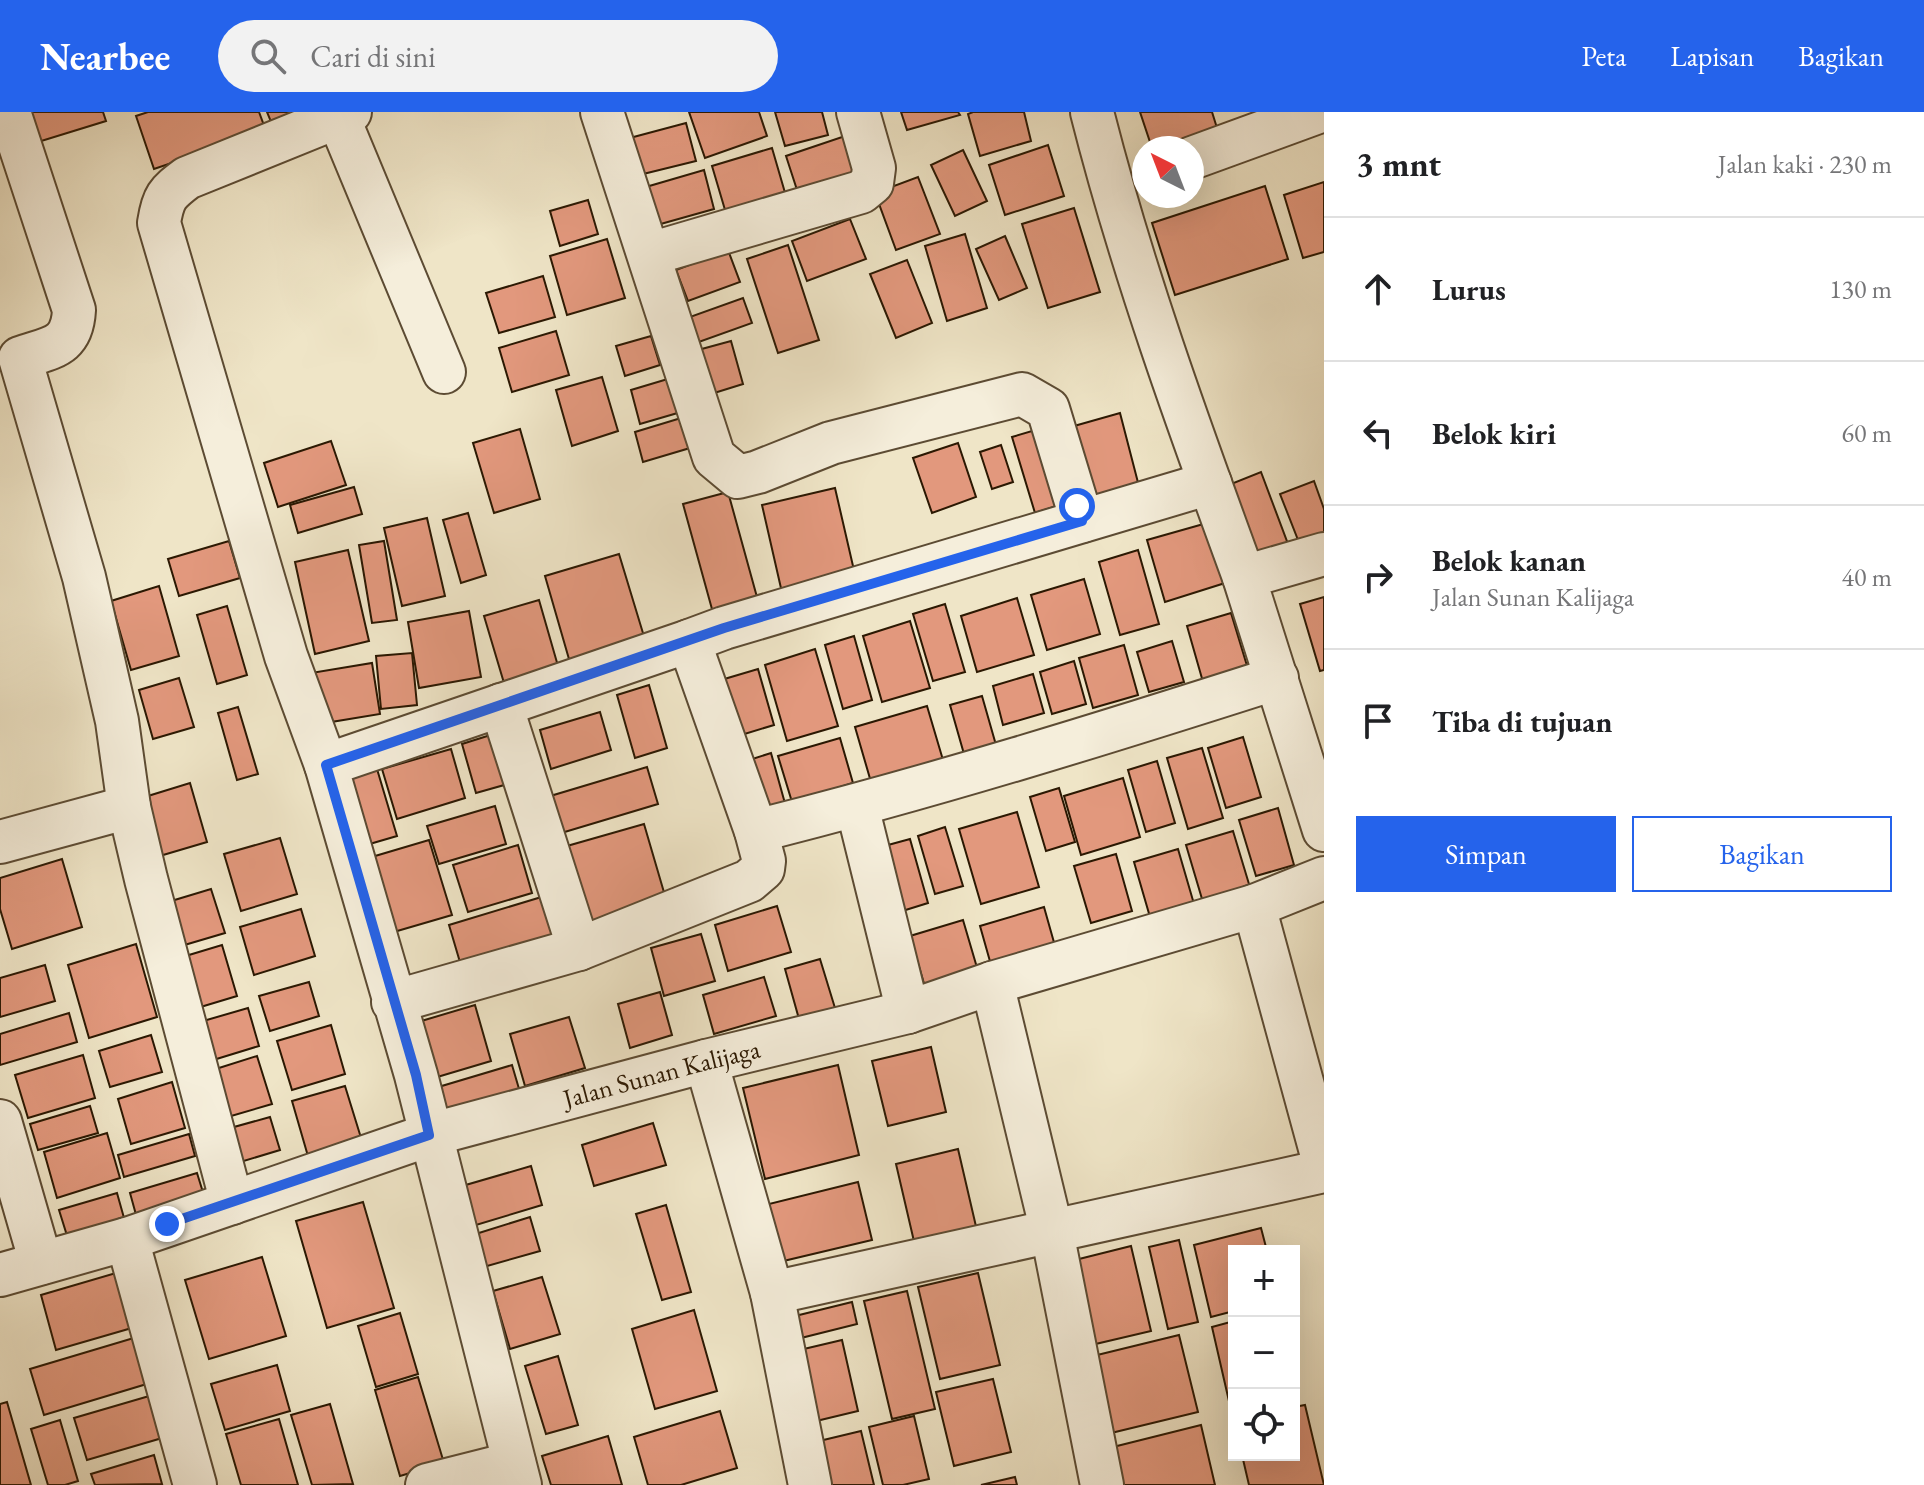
<!DOCTYPE html>
<html lang="id">
<head>
<meta charset="utf-8">
<style>
  body { margin:0; font-family:"EB Garamond",serif; background:#f2f2f2; color:#202124 }
  .controls { position:absolute; right:24px; bottom:24px; display:grid; overflow:hidden; border-radius:0px; box-shadow:0 8px 32px #0002 }
  .controls button { width:72px; height:72px; display:grid; place-items:center; padding:0; border:0; border-bottom:2px solid #e0e0e0; background:#fff; color:#202124; font:40px sans-serif }
  .compass { position:absolute; left:1132px; top:24px; width:72px; height:72px; border-radius:50%; background:#fff; box-shadow:0 8px 32px #0002; rotate:318deg }
  .stop { position:absolute; width:24px; height:24px; margin:-18px; border:6px solid #2563eb; border-radius:50%; background:#fff }
  .stop.end { background:#2563eb; border-color:#fff; box-shadow:0 2px 8px #0008 }
  .list { margin:0; padding:0; list-style:none }
  h2 { display:flex; justify-content:space-between; align-items:center; height:104px; margin:0; padding:0 32px; font-size:34px }
  h2 small { font-size:26px; font-weight:400; color:#757577 }
  .list li { display:grid; grid-template-columns:52px 1fr auto; gap:24px; align-items:center; box-sizing:border-box; height:144px; padding:0 32px; border-top:2px solid #e0e0e0 }
  .list b { display:block; font-size:30px; white-space:nowrap }
  .list p { margin:0; font-size:26px; white-space:nowrap; color:#757577 }
  .list em { font-size:26px; font-style:normal; color:#757577 }
  .actions { display:flex; gap:16px; padding:24px 32px }
  .actions a { flex:1; padding:18px 0; border:2px solid #2563eb; border-radius:0px; text-align:center; font-size:28px; color:#2563eb }
  .actions .main { background:#2563eb; color:#fff }
  .icon { flex:none; width:44px; height:44px; fill:none; stroke:currentColor; stroke-width:2; stroke-linecap:round; stroke-linejoin:round }
  .map { position:relative; flex:none; width:1324px; height:1373px; overflow:hidden }
  header { display:flex; align-items:center; gap:48px; box-sizing:border-box; height:112px; padding:0 40px; background:#2563eb; color:#fff }
  header strong { font-size:38px }
  nav { display:flex; gap:44px; margin-inline-start:auto; font-size:28px }
  .search { width:560px; height:72px; background:#f2f2f2; display:flex; align-items:center; gap:20px; box-sizing:border-box; padding:0 28px; border-radius:44px; color:#757577; font-size:30px }
  main { display:flex }
  aside { flex:1; background:#fff }
  .map>svg:first-child { display:block }
  .building { fill:#e2987d; stroke:#2b1802; stroke-width:2 }
  .lines { fill:none; stroke-linecap:round; stroke-linejoin:round }
  .minor-casing { stroke:#5c4b33; stroke-width:46 }
  .minor { stroke:#f5eedb; stroke-width:42 }
  .route { stroke:#2563eb; stroke-width:10 }
  .labels { text-anchor:middle; stroke-width:8; stroke-linejoin:round; paint-order:stroke }
  .street-label { font-size:26px; fill:#2b1802; stroke:#f5eedb }
</style>
</head>
<body>
<header>
<strong>Nearbee</strong>
<div class="search"><svg class="icon" aria-label="search" viewBox="0 0 24 24"><circle cx="10" cy="10" r="6"/><path d="M15 15l6 6"/></svg>Cari di sini</div>
<nav><a>Peta</a><a>Lapisan</a><a>Bagikan</a></nav>
</header>
<main>
<div class="map">
<svg width="1324" height="1373" viewBox="0 0 1324 1373">
  <rect width="100%" height="100%" fill="#efe5c7"/>
  <filter id="stains"><feTurbulence type="fractalNoise" baseFrequency=".0025" numOctaves="4"/><feColorMatrix values="0 0 0 0 .2 0 0 0 0 .09 0 0 0 0 .02 0 0 0 .5 -.17"/></filter>
  <radialGradient id="worn" r=".72"><stop offset=".6" stop-color="#630" stop-opacity="0"/><stop offset="1" stop-color="#630" stop-opacity=".3"/></radialGradient>
  <g class="building">
    <polygon points="28,0 103,0 106,9 38,30"/>
    <polygon points="148,0 259,0 266,19 154,57 136,4"/>
    <polygon points="267,0 321,0 276,22"/>
    <polygon points="689,0 759,0 767,24 705,46"/>
    <polygon points="775,0 822,0 828,23 785,34"/>
    <polygon points="901,0 958,0 960,3 907,18"/>
    <polygon points="973,0 1024,0 1031,29 980,44 968,2"/>
    <polygon points="1140,0 1212,0 1217,16 1152,36"/>
    <polygon points="686,11 696,49 635,64 626,27"/>
    <polygon points="848,23 860,62 798,81 786,44"/>
    <polygon points="1048,33 1064,84 1005,103 989,53"/>
    <polygon points="772,36 788,91 728,108 712,54"/>
    <polygon points="963,38 987,89 955,104 931,53"/>
    <polygon points="704,58 714,97 650,115 639,77"/>
    <polygon points="918,65 940,122 896,138 875,81"/>
    <polygon points="1324,70 1324,140 1303,146 1284,83"/>
    <polygon points="1265,74 1288,147 1175,183 1152,111"/>
    <polygon points="588,88 598,122 560,134 550,99"/>
    <polygon points="1074,96 1100,180 1048,196 1022,112"/>
    <polygon points="850,107 866,147 807,169 792,129"/>
    <polygon points="965,122 987,196 947,209 925,134"/>
    <polygon points="1005,124 1027,176 999,188 976,137"/>
    <polygon points="607,127 625,186 567,203 550,144"/>
    <polygon points="788,133 819,228 778,241 747,147"/>
    <polygon points="728,138 740,170 688,189 676,158"/>
    <polygon points="907,148 932,211 896,226 870,162"/>
    <polygon points="543,164 555,205 499,221 486,181"/>
    <polygon points="743,186 752,211 696,231 687,206"/>
    <polygon points="556,219 569,263 512,280 499,236"/>
    <polygon points="651,224 660,253 625,264 616,234"/>
    <polygon points="731,229 743,272 711,282 698,238"/>
    <polygon points="602,265 618,319 572,334 556,278"/>
    <polygon points="671,266 681,300 640,312 631,278"/>
    <polygon points="1120,301 1142,386 1082,402 1060,318"/>
    <polygon points="681,306 690,336 643,350 635,320"/>
    <polygon points="1049,314 1072,389 1035,401 1012,325"/>
    <polygon points="520,317 540,387 494,401 473,331"/>
    <polygon points="331,329 346,373 278,395 264,351"/>
    <polygon points="958,331 976,385 932,401 913,346"/>
    <polygon points="1001,333 1013,370 992,377 980,340"/>
    <polygon points="1261,360 1291,440 1247,458 1216,378"/>
    <polygon points="1314,369 1324,397 1324,423 1300,433 1280,382"/>
    <polygon points="354,375 362,402 298,421 290,393"/>
    <polygon points="835,376 856,467 783,485 762,393"/>
    <polygon points="728,380 760,496 715,508 683,392"/>
    <polygon points="468,401 486,463 461,471 443,408"/>
    <polygon points="427,406 445,484 402,494 384,416"/>
    <polygon points="1207,411 1225,471 1165,490 1147,428"/>
    <polygon points="229,429 240,466 179,484 168,447"/>
    <polygon points="384,429 397,508 372,511 359,433"/>
    <polygon points="348,438 369,529 315,542 295,450"/>
    <polygon points="1138,438 1159,512 1120,523 1099,450"/>
    <polygon points="619,442 646,531 571,554 545,464"/>
    <polygon points="1084,467 1100,522 1047,538 1031,483"/>
    <polygon points="159,474 179,544 131,558 111,489"/>
    <polygon points="1324,485 1324,558 1320,559 1300,492"/>
    <polygon points="1017,486 1034,543 977,560 961,504"/>
    <polygon points="539,488 558,554 504,571 484,504"/>
    <polygon points="945,492 965,560 933,569 913,502"/>
    <polygon points="227,494 247,563 217,572 197,503"/>
    <polygon points="469,499 481,565 419,576 408,510"/>
    <polygon points="1231,501 1248,557 1203,570 1187,514"/>
    <polygon points="910,509 930,576 882,590 863,524"/>
    <polygon points="854,524 872,588 843,597 825,533"/>
    <polygon points="1172,529 1184,570 1149,580 1137,540"/>
    <polygon points="1124,533 1138,583 1093,596 1079,546"/>
    <polygon points="815,537 838,614 787,629 765,553"/>
    <polygon points="412,541 417,593 381,597 376,544"/>
    <polygon points="1074,549 1086,592 1052,602 1040,560"/>
    <polygon points="372,551 380,602 319,612 311,561"/>
    <polygon points="758,557 774,613 738,624 721,568"/>
    <polygon points="1033,562 1044,601 1003,613 993,574"/>
    <polygon points="179,566 194,615 153,627 139,578"/>
    <polygon points="649,573 667,636 635,646 617,583"/>
    <polygon points="982,584 996,633 964,642 950,593"/>
    <polygon points="927,594 943,648 871,670 855,615"/>
    <polygon points="238,595 258,662 237,668 218,601"/>
    <polygon points="600,600 611,638 551,657 540,618"/>
    <polygon points="500,620 515,670 476,681 462,632"/>
    <polygon points="1243,625 1261,685 1226,696 1208,636"/>
    <polygon points="840,626 853,671 792,690 778,644"/>
    <polygon points="1202,636 1223,706 1188,717 1167,646"/>
    <polygon points="451,637 465,686 397,707 382,657"/>
    <polygon points="771,641 786,695 755,704 740,651"/>
    <polygon points="1157,649 1175,711 1146,720 1128,658"/>
    <polygon points="647,655 658,692 558,722 547,685"/>
    <polygon points="377,657 397,724 356,736 337,669"/>
    <polygon points="1123,666 1140,725 1081,743 1064,684"/>
    <polygon points="190,671 207,730 153,746 135,688"/>
    <polygon points="1059,676 1075,730 1046,739 1030,685"/>
    <polygon points="495,694 506,732 439,752 427,714"/>
    <polygon points="1278,696 1294,753 1256,764 1239,708"/>
    <polygon points="1017,700 1039,775 981,792 959,717"/>
    <polygon points="644,712 668,794 591,816 567,734"/>
    <polygon points="945,715 963,774 935,782 918,724"/>
    <polygon points="1233,719 1252,782 1205,797 1186,733"/>
    <polygon points="280,726 297,782 241,799 224,742"/>
    <polygon points="910,727 928,791 896,801 877,736"/>
    <polygon points="429,728 452,803 387,822 365,747"/>
    <polygon points="518,733 532,781 468,800 453,753"/>
    <polygon points="1178,737 1194,792 1150,805 1134,750"/>
    <polygon points="1116,742 1132,799 1091,811 1074,754"/>
    <polygon points="62,747 82,815 12,837 0,797 0,766"/>
    <polygon points="211,777 225,821 171,837 158,793"/>
    <polygon points="548,783 561,829 462,857 449,813"/>
    <polygon points="777,794 791,840 728,859 715,813"/>
    <polygon points="1044,795 1057,841 993,860 980,814"/>
    <polygon points="301,797 315,844 254,863 240,815"/>
    <polygon points="963,808 978,859 925,875 910,824"/>
    <polygon points="701,822 715,869 664,884 651,836"/>
    <polygon points="136,832 157,905 89,926 68,853"/>
    <polygon points="222,833 237,884 194,897 179,846"/>
    <polygon points="820,847 835,896 799,907 785,857"/>
    <polygon points="45,853 55,889 0,905 0,866"/>
    <polygon points="764,865 776,904 714,922 703,883"/>
    <polygon points="309,870 319,904 270,919 259,884"/>
    <polygon points="660,880 672,923 630,936 618,892"/>
    <polygon points="475,893 491,949 434,966 418,910"/>
    <polygon points="248,896 259,934 197,953 186,914"/>
    <polygon points="69,901 77,930 0,953 0,922"/>
    <polygon points="569,905 585,956 525,974 510,922"/>
    <polygon points="331,913 345,962 292,978 277,929"/>
    <polygon points="151,923 162,960 110,975 99,939"/>
    <polygon points="931,935 946,1000 888,1014 872,949"/>
    <polygon points="83,943 95,986 28,1006 15,963"/>
    <polygon points="257,944 272,992 214,1009 200,962"/>
    <polygon points="512,953 522,987 435,1013 425,979"/>
    <polygon points="838,953 859,1043 765,1067 743,976"/>
    <polygon points="172,970 185,1016 131,1032 118,987"/>
    <polygon points="345,974 366,1042 312,1058 292,989"/>
    <polygon points="90,994 98,1021 38,1038 30,1012"/>
    <polygon points="270,1005 280,1038 227,1054 216,1020"/>
    <polygon points="653,1011 666,1053 594,1074 582,1033"/>
    <polygon points="107,1021 120,1066 57,1086 44,1040"/>
    <polygon points="189,1022 195,1044 124,1065 118,1043"/>
    <polygon points="958,1037 978,1123 916,1138 896,1052"/>
    <polygon points="531,1054 542,1093 456,1119 445,1079"/>
    <polygon points="197,1061 206,1090 138,1110 130,1081"/>
    <polygon points="858,1070 872,1128 775,1151 761,1094"/>
    <polygon points="117,1081 126,1113 69,1130 59,1098"/>
    <polygon points="363,1090 394,1196 327,1216 296,1109"/>
    <polygon points="666,1093 691,1180 662,1188 636,1102"/>
    <polygon points="530,1105 540,1139 473,1158 463,1126"/>
    <polygon points="1261,1116 1267,1139 1234,1139 1234,1199 1211,1205 1194,1133"/>
    <polygon points="1179,1128 1198,1210 1168,1217 1149,1135"/>
    <polygon points="1131,1134 1151,1219 1087,1234 1067,1150"/>
    <polygon points="262,1145 286,1224 209,1247 185,1168"/>
    <polygon points="133,1156 149,1211 56,1238 41,1183"/>
    <polygon points="978,1161 1000,1253 940,1267 918,1175"/>
    <polygon points="542,1165 560,1222 510,1237 493,1179"/>
    <polygon points="907,1179 935,1297 892,1307 864,1189"/>
    <polygon points="852,1190 857,1212 797,1227 791,1205"/>
    <polygon points="694,1198 717,1279 655,1297 632,1217"/>
    <polygon points="400,1201 418,1262 376,1275 358,1214"/>
    <polygon points="1234,1209 1234,1297 1231,1298 1212,1215"/>
    <polygon points="1179,1223 1198,1300 1107,1322 1089,1245"/>
    <polygon points="137,1225 150,1271 44,1303 30,1257"/>
    <polygon points="842,1228 858,1299 808,1311 791,1240"/>
    <polygon points="558,1244 578,1313 546,1322 525,1254"/>
    <polygon points="277,1253 290,1299 225,1318 211,1272"/>
    <polygon points="418,1265 444,1351 400,1364 375,1278"/>
    <polygon points="993,1267 1011,1340 954,1354 936,1280"/>
    <polygon points="156,1282 169,1324 87,1348 74,1306"/>
    <polygon points="7,1290 31,1373 0,1373 0,1292"/>
    <polygon points="330,1292 353,1372 312,1373 291,1303"/>
    <polygon points="1305,1293 1324,1373 1249,1373 1242,1343 1294,1343 1294,1295"/>
    <polygon points="720,1299 737,1356 681,1373 648,1373 634,1325"/>
    <polygon points="914,1304 929,1367 903,1373 883,1373 869,1315"/>
    <polygon points="279,1307 298,1373 241,1373 226,1322"/>
    <polygon points="60,1308 78,1369 65,1373 48,1373 31,1317"/>
    <polygon points="1201,1313 1215,1373 1118,1373 1109,1336"/>
    <polygon points="861,1319 874,1373 826,1373 815,1330"/>
    <polygon points="608,1324 622,1373 551,1373 542,1344"/>
    <polygon points="154,1343 162,1372 95,1373 91,1362"/>
    <polygon points="1015,1365 1017,1373 981,1373"/>
  </g>
  <g class="lines">
    <g class="minor-casing">
      <g id="minor">
        <path d="M9,0L74,198C72,236 51,235 20,246L84,465L117,609L129,695L146,767L232,1091"/>
        <polyline points="336,0 444,260"/>
        <polyline points="602,0 714,345 738,365 758,360 831,331 1022,282 1048,297 1082,409"/>
        <path d="M1092,0C1132,158 1188,312 1244,465"/>
        <polyline points="1192,46 1318,0"/>
        <polyline points="650,142 861,80 872,71 874,56 858,0"/>
        <polyline points="1324,442 1244,465 1324,718"/>
        <polyline points="689,529 724,516 1210,371"/>
        <polyline points="501,593 579,837"/>
        <path d="M326,653L286,544L159,111C163,85 167,81 187,66L350,0"/>
        <polyline points="857,694 908,900"/>
        <path d="M756,719C932,675 1105,621 1277,566"/>
        <polyline points="0,730 129,695"/>
        <polyline points="1254,794 1324,1051"/>
        <polyline points="992,871 1052,1120 1102,1373"/>
        <polyline points="393,890 579,837 749,769 763,757 764,749 756,719 689,529 326,653 416,963 520,1373"/>
        <polyline points="706,949 772,1181 810,1373"/>
        <polyline points="0,1009 41,1151"/>
        <polyline points="127,1127 195,1373"/>
        <path id="s1" d="M0,1163L127,1127L429,1023L706,949L908,900L992,871L1254,794L1324,766"/>
        <polyline points="772,1181 1324,1059"/>
        <polyline points="427,1373 514,1351"/>
      </g>
    </g>
    <use href="#minor" class="minor"/>
  </g>
  <g class="lines">
    <polyline class="route" points="167,1112 429,1023 416,963 326,653 724,516 1082,409 1077,394"/>
  </g>
  <g class="labels">
    <g class="street-label">
      <text dy="9" stroke="none"><textPath href="#s1" startOffset="692">Jalan Sunan Kalijaga</textPath></text>
    </g>
  </g>
  <rect width="100%" height="100%" filter="url(#stains)"/>
  <rect width="100%" height="100%" fill="url(#worn)"/>
</svg>
<div class="controls">
<button>+</button>
<button>−</button>
<button><svg class="icon" aria-label="locate" viewBox="0 0 24 24"><circle cx="12" cy="12" r="6"/><path d="M12 2v4M12 18v4M2 12h4M18 12h4"/></svg></button>
</div>
<svg class="compass" viewBox="-18 -18 36 36"><path d="M0-13l5 13h-10z" fill="#e53935"/><path d="M0 13l5-13h-10z" fill="#757577"/></svg>
<div class="stop" style="left:1077px;top:394px"></div>
<div class="stop end" style="left:167px;top:1112px"></div>
</div>
<aside>
<h2>3 mnt<small>Jalan kaki · 230 m</small></h2>
<ul class="list">
<li><svg class="icon" aria-label="ahead" viewBox="0 0 24 24"><path d="M12 20V5M6 11l6-6 6 6"/></svg><div><b>Lurus</b></div><em>130 m</em></li>
<li><svg class="icon" aria-label="left" viewBox="0 0 24 24"><path d="M17 20v-9H6M10 6l-5 5 5 5"/></svg><div><b>Belok kiri</b></div><em>60 m</em></li>
<li><svg class="icon" aria-label="right" viewBox="0 0 24 24"><path d="M7 20v-9h11M14 6l5 5-5 5"/></svg><div><b>Belok kanan</b><p>Jalan Sunan Kalijaga</p></div><em>40 m</em></li>
<li><svg class="icon" aria-label="arrive" viewBox="0 0 24 24"><path d="M6 21V4h12l-3 4 3 4H6"/></svg><div><b>Tiba di tujuan</b></div></li>
</ul>
<div class="actions"><a class="main">Simpan</a><a>Bagikan</a></div>
</aside>
</main>
</body>
</html>
